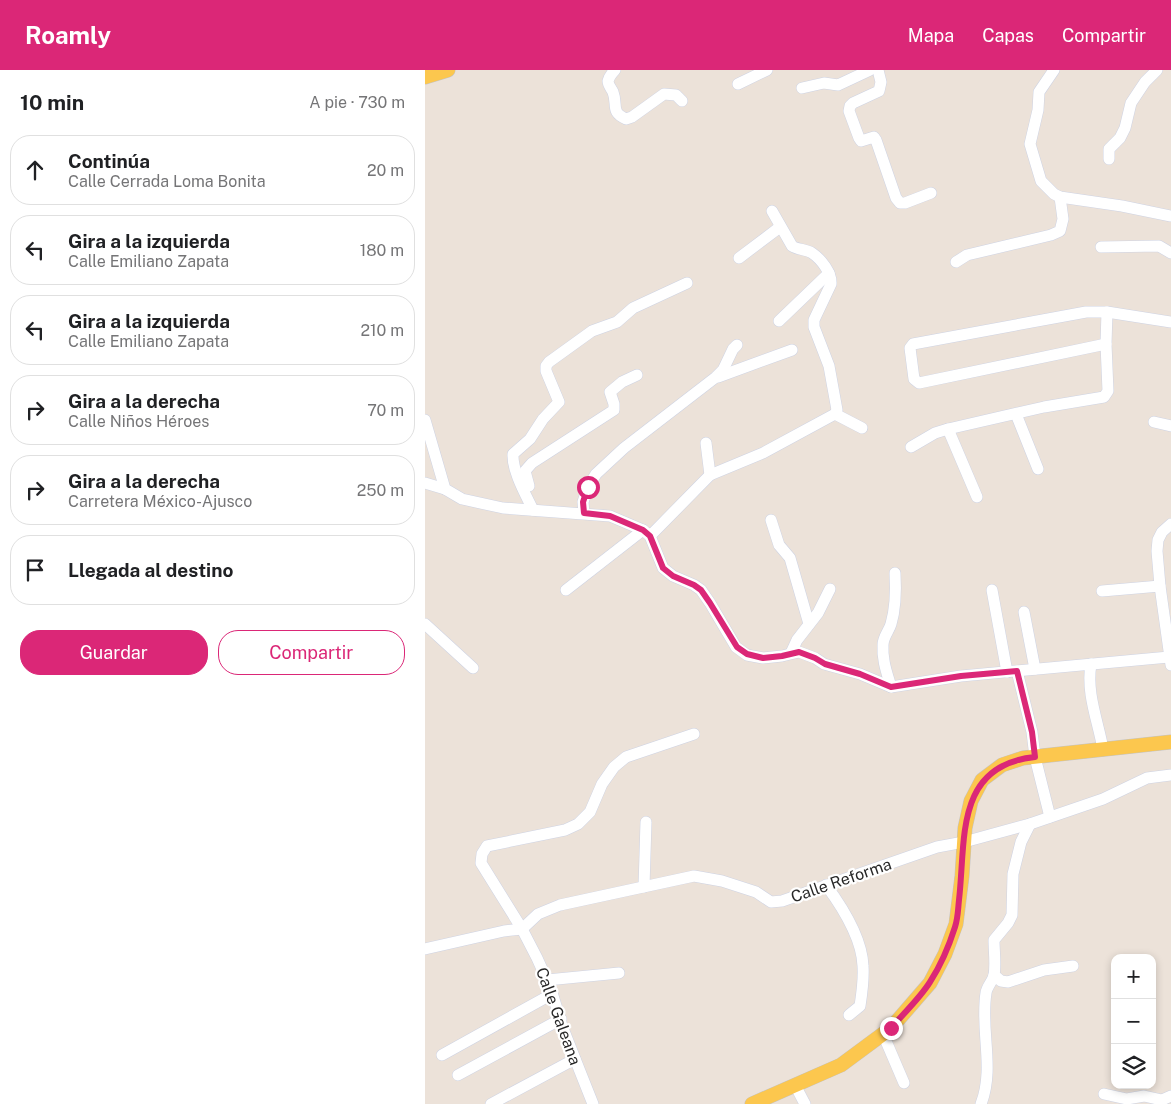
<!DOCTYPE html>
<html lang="es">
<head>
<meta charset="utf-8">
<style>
  body { margin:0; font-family:"Public Sans",sans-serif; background:#f6f6f6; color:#202124 }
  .controls { position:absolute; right:15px; bottom:15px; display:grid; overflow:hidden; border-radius:10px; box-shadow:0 2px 8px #0003 }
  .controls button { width:45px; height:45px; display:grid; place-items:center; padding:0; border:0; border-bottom:1px solid #e0e0e0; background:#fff; color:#202124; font:25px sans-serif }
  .stop { position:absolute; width:15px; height:15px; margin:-11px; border:4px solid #db2777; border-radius:50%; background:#fff }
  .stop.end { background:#db2777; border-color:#fff; box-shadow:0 1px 5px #0008 }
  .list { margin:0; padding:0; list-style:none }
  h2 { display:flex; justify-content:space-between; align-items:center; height:65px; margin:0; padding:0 20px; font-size:21px }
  h2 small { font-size:16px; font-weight:400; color:#757577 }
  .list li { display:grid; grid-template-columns:32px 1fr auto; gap:15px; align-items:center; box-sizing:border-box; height:70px; margin:0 10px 10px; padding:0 10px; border:1px solid #e0e0e0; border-radius:20px }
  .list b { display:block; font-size:19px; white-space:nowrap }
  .list p { margin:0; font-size:16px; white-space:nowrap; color:#757577 }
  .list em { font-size:16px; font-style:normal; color:#757577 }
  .actions { display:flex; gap:10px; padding:15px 20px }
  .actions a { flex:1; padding:11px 0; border:1px solid #db2777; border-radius:20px; text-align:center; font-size:18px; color:#db2777 }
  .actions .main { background:#db2777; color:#fff }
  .icon { flex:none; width:28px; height:28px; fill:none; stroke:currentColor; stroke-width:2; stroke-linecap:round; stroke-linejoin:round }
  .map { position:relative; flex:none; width:746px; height:1034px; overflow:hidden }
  header { display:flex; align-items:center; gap:30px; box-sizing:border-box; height:70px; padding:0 25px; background:#db2777; color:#fff }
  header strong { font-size:24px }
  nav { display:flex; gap:28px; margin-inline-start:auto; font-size:18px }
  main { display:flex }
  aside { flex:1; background:#fff }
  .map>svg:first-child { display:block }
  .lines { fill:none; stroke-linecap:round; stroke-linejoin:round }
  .minor-casing { stroke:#ced3e3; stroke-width:12 }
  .major-casing { stroke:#c3c3c3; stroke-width:15 }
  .minor { stroke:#fff; stroke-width:11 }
  .major { stroke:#fcc74e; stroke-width:14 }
  .route { stroke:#db2777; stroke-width:6 }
  .labels { text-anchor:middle; stroke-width:4.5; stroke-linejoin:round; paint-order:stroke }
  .street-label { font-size:16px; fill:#282828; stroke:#fff }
</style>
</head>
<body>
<header>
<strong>Roamly</strong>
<nav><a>Mapa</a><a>Capas</a><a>Compartir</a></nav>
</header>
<main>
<aside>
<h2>10 min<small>A pie · 730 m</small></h2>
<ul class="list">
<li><svg class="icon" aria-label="ahead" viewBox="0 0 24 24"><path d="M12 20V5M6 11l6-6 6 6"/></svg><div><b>Continúa</b><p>Calle Cerrada Loma Bonita</p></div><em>20 m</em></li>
<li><svg class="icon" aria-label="left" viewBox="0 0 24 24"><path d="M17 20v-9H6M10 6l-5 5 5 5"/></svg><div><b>Gira a la izquierda</b><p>Calle Emiliano Zapata</p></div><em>180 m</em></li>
<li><svg class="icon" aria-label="left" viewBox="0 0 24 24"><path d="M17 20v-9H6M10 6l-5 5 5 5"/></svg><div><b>Gira a la izquierda</b><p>Calle Emiliano Zapata</p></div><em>210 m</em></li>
<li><svg class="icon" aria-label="right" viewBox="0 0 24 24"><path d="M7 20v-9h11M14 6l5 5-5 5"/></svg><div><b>Gira a la derecha</b><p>Calle Niños Héroes</p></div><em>70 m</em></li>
<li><svg class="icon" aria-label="right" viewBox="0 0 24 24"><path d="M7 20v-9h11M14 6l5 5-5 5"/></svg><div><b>Gira a la derecha</b><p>Carretera México-Ajusco</p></div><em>250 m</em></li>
<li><svg class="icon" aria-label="arrive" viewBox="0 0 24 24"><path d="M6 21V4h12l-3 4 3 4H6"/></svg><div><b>Llegada al destino</b></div></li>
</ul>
<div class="actions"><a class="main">Guardar</a><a>Compartir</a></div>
</aside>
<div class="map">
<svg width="746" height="1034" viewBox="0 0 746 1034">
  <rect width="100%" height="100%" fill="#ece2d9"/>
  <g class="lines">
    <g class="minor-casing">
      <g id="minor">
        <path d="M190,0C187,3 184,7 183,11C183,15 186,18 188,22C193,35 185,42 201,49L207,47L239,24L251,25L257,31"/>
        <polyline points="453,0 456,12 454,21 428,33 425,36 424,41 434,68 436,71 449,67 451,70 471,128 475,133 480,133 506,123"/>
        <polyline points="629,0 614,22 613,40 605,74 616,111 629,124 635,127 697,136 746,146"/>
        <polyline points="313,14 342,0"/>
        <polyline points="377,18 399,13 413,15 445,0"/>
        <polyline points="684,89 684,79 695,68 700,58 706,33 720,12 732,0"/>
        <polyline points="676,177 734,176 746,183"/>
        <polyline points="314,188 355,157"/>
        <polyline points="531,192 542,185 626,165 635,161 638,149 635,127"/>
        <polyline points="354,251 404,203"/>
        <polyline points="681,274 494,313 489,309 485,278 488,274 661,242 682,242 746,252"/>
        <polyline points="293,307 367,280"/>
        <polyline points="410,344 437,358"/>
        <polyline points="591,344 613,399"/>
        <polyline points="0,350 20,419 37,429 78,438 185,446 218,460 225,466 238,498 248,506 269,515 276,520 285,533 311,577 322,585 338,588 357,586 374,582 390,588 399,594 435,604 466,617 536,606 744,587"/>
        <polyline points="729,352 746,356"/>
        <polyline points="523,359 552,427"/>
        <polyline points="281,373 285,405"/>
        <polyline points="486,377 510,363 523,359 619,337 679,327 683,321 681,274 682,242"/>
        <polyline points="0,413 20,419"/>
        <polyline points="104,416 100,401 107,393 189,340 189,334 185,322 197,312 212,305"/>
        <path d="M108,440C101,425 87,401 88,384L105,369L118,349L134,332L121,301V296L124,292L167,261L192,252L208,238L262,213"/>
        <polyline points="159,443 158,432 163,417 171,404 199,378 291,307 298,300 308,279 312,275"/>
        <polyline points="346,450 354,475 365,488 384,554"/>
        <polyline points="746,454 737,462 733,470 732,481 735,516 746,595"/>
        <path d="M225,466L285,405L338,383L410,344L412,340L404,296L389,257V250L406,214C407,203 396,189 387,183C381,179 373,180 367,176L347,141"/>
        <polyline points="141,520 218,460"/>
        <polyline points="567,520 582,602"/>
        <polyline points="677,521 735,516"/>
        <polyline points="599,542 610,599"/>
        <polyline points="0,554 48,598"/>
        <polyline points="366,583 372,570 393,543 405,519"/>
        <path d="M666,594C661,623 673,651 678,679"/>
        <polyline points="592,601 607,662 610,687 625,747"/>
        <path d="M466,617C462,603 457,590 458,575C458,567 464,561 466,554C471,537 471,520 470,503"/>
        <path d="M401,815C418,838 437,868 438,896C439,910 437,923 435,936L424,945"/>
        <polyline points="219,817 221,752"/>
        <polyline points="0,879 79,861 97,859 113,844 135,835 269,806 297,811 331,822 346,832 357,831 512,777 539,772 605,754 678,729 722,708 746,705"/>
        <polyline points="569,905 576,911 583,912 619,900 648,896"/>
        <polyline points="122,910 194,903"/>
        <polyline points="458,964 479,1013"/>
        <polyline points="17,985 127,924"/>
        <polyline points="33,1005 136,949"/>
        <polyline points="370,1015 380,1034"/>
        <polyline points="679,1024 702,1029 719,1026 737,1030 746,1026"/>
        <polyline points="66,1034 150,989"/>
        <polyline points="168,1034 137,956 126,919 112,888 97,859 56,793 57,784 62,776 140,760 153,754 165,742 177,714 189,697 201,687 269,664"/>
        <path d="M556,1034C570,998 555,960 561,923C562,916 568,911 569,905C571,895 569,881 569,870L583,853L587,845L588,804L596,772L605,754"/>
      </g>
    </g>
    <g class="major-casing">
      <g id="major">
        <polyline points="0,7 23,0"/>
        <polyline points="327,1034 416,995 466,958 505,913 520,884 531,854 537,806 540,758 546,731 557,710 577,695 598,688 746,672"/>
      </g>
    </g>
    <use href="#minor" class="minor"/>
    <use href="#major" class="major"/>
  </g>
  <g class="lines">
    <path class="route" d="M163,417L158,432L159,443L185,446L218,460L225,466L238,498L248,506L269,515L276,520L285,533L312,577L322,584L338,588L357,586L374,582L390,588L400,594L435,604L466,617L536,606L592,601L607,662L610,687C529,695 541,771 534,830C533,839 533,848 530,857C524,876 516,895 505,912C495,928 479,943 466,958"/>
  </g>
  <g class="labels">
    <g class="street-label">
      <text transform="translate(416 810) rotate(-19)" y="6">Calle Reforma</text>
      <text transform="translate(134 946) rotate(70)" y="6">Calle Galeana</text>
    </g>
  </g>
</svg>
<div class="controls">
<button>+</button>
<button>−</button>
<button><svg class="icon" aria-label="layers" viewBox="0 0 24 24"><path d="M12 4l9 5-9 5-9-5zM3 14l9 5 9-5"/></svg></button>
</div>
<div class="stop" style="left:163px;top:417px"></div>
<div class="stop end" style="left:466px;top:958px"></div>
</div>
</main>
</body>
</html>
